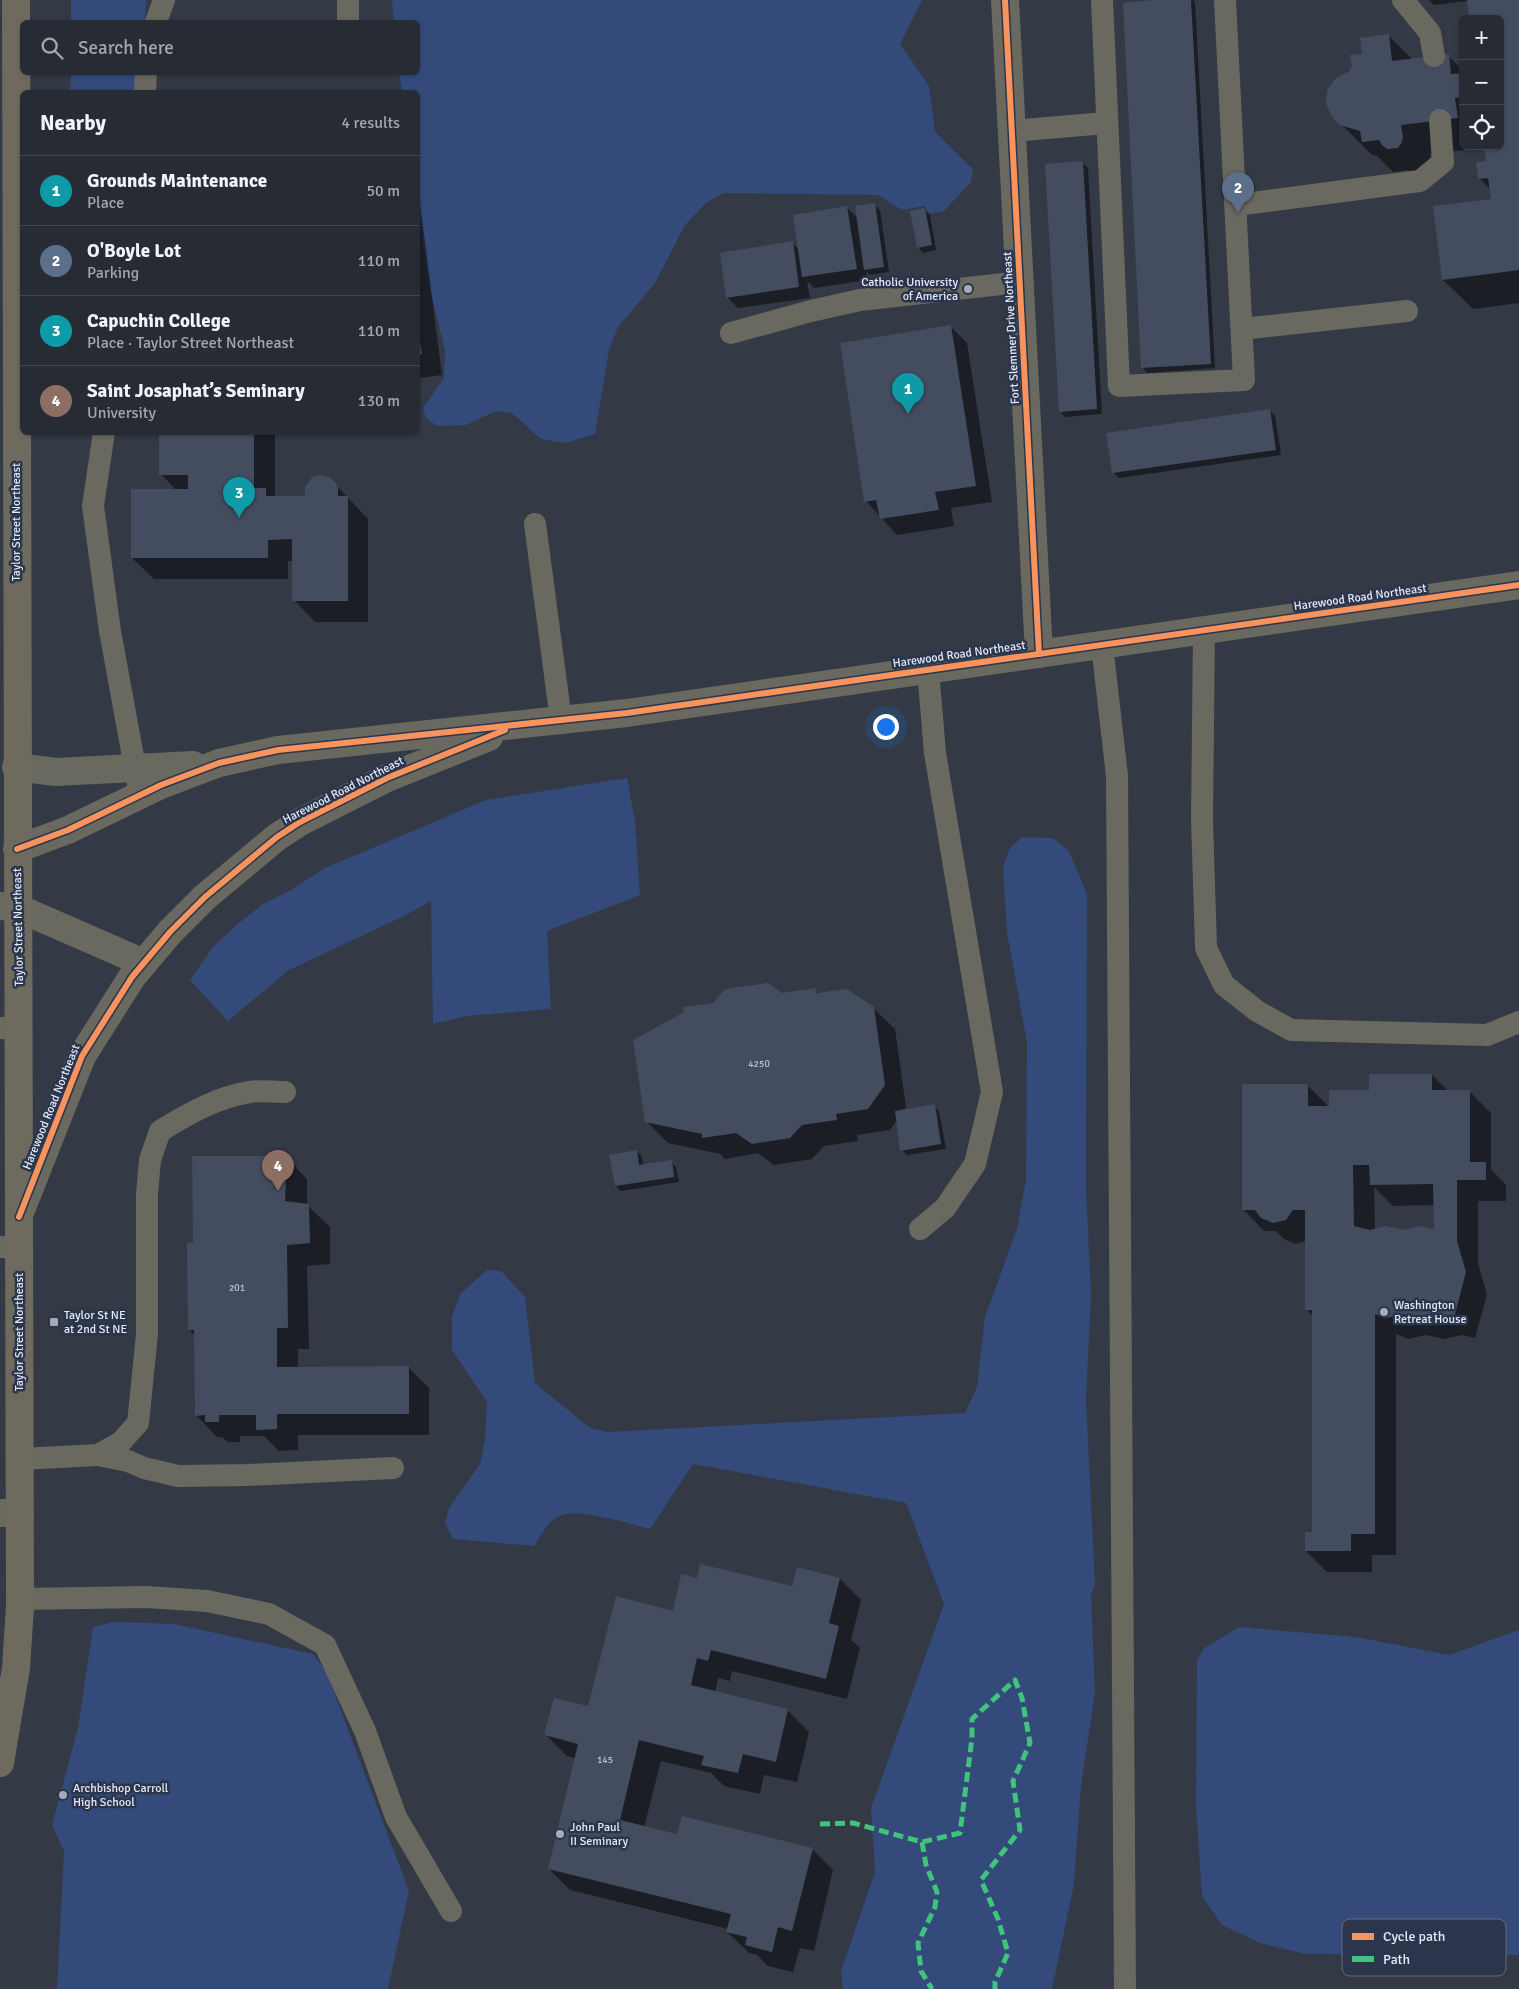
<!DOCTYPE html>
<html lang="en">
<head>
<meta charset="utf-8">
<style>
  body { margin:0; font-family:Signika,sans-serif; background:#323740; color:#f1f3f6 }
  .controls { position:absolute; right:15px; top:15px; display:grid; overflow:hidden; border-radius:8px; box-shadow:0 1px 4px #0004 }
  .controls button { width:45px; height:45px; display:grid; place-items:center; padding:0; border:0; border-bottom:1px solid #42474f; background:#262b34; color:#f1f3f6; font:25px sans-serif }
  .you { position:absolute; left:885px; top:726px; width:18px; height:18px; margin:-12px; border:4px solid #fff; border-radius:50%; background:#1a73e8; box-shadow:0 0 0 8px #1a73e833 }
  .badge { display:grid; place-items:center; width:32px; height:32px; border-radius:50%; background:#db2777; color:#fff; font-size:16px; font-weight:700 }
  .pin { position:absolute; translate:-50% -41px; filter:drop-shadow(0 1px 2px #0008) }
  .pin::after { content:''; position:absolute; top:26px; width:18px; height:15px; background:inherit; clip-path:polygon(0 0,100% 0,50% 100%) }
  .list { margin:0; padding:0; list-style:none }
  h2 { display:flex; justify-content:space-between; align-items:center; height:65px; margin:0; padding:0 20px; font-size:21px }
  h2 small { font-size:16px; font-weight:400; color:#a4a7ac }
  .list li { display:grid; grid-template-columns:32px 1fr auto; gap:15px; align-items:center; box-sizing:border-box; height:70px; padding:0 20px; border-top:1px solid #42474f }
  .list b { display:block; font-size:19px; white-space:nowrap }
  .list p { margin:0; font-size:16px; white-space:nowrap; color:#a4a7ac }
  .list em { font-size:16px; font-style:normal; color:#a4a7ac }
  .icon { flex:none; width:28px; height:28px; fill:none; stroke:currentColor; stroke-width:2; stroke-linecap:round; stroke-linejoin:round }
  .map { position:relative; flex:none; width:1519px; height:1989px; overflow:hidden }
  .search { position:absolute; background:#262b34; box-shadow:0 1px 4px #0004; left:20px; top:20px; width:400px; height:55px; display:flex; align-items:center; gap:12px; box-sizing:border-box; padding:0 18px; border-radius:8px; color:#a4a7ac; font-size:19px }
  .panel { position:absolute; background:#262b34; box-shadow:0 1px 4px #0004; left:20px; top:90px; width:400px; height:345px; border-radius:8px }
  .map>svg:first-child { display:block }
  .green { fill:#344a7b }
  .shadow { fill:#0007; fill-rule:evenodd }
  .building { fill:#444d60; fill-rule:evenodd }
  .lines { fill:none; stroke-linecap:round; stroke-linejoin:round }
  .service { stroke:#696960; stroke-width:22 }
  .minor { stroke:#696960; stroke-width:28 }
  .tertiary { stroke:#696960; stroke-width:28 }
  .secondary { stroke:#6e6b5e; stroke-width:28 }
  .quiet { stroke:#40c37c; stroke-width:5; stroke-dasharray:10 5; stroke-linecap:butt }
  .cycleway-casing { stroke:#2b364d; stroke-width:9 }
  .cycleway { stroke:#f8935d; stroke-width:6 }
  .poi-dot { fill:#a5abb9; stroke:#2b364d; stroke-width:2 }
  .labels { text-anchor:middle; stroke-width:5; stroke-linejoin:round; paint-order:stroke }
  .number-label { font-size:10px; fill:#bac2d2 }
  .poi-label { font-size:12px; fill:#e2e9f8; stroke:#2b364d; text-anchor:start }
  .street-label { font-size:12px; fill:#e2e9f8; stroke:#2b364d }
  .key { fill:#2b364d; stroke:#626c80; stroke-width:1 }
  .key-label { font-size:14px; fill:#e2e9f8 }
</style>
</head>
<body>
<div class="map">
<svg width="1519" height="1989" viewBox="0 0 1519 1989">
  <rect width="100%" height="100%" fill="#333945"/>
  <g class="green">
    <polygon points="71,0 146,0 145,22 71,22"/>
    <polygon points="392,0 922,0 900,44 929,86 935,132 973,169 971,182 944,211 927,214 925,206 902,210 878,195 724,193 706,203 685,225 655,283 618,327 609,350 595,434 566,443 541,439 512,413 496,411 466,425 437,426 426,418 423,408 444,378 445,350 429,285 418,204 418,92 402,92 399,73 418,72 418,22 394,22"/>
    <polygon points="71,73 145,73 145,92 70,92"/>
    <polygon points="627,778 635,821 640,895 547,931 551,1009 467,1016 433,1024 431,901 406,915 289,970 228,1021 190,980 213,947 235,926 263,904 291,890 325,868 486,800"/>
    <path d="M1022,837L1053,838L1069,851L1087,894L1086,1188L1091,1295L1086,1400L1095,1584L1091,1594L1095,1693L1081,1786L1074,1884L1052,1989H843L841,1971L875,1872L871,1808L944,1604L906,1503L693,1464L650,1529C630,1524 580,1508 562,1515C548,1520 542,1534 534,1546L453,1539L445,1523L449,1508L480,1464L485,1440L487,1402L452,1350V1317L460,1294L487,1270L501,1271L525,1297L535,1383L590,1428L607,1432L965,1413L977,1387L985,1317L1017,1229L1026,1180L1027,1043L1007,932L1003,867L1010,848Z"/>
    <polygon points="114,1622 174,1624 313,1654 326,1671 409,1891 388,1989 57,1989 64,1851 52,1825 78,1728 93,1627"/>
    <polygon points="1239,1627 1356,1637 1449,1655 1519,1630 1519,1955 1305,1954 1260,1943 1222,1925 1202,1896 1196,1805 1197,1661 1203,1649"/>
  </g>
  <g class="shadow">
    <polygon points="1164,0 1193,0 1195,2 1215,368 1147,373 1142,367"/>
    <polygon points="1429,0 1519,0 1519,303 1473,309 1443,280 1492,200 1491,190 1480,179 1488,162 1486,150 1483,148 1430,154 1432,168 1413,175 1408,170 1393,172 1377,156 1371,154 1341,124 1354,69 1364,55 1389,36 1413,60 1448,56 1463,70 1463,146 1500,146 1500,19 1468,1 1434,5"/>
    <polygon points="1083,163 1088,168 1102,414 1065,417 1060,411"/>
    <polygon points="418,187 442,375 418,378"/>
    <polygon points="874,205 880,210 889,272 870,275 866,271 868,280 814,288 807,281 810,298 738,308 727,297 792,243 799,249 847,208 858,218"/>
    <polygon points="925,209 930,215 936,250 923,253 918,247"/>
    <polygon points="951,327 967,343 992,502 951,508 954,526 897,535 866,501"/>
    <polygon points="1270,411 1275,416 1281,455 1119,478 1114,473"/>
    <polygon points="160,432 275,432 275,498 306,498 334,483 368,519 368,622 315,622 294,600 294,561 288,561 288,579 154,579 132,558 176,490 161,474"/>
    <polygon points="815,989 820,994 873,1008 895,1029 906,1107 904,1110 934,1106 939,1111 946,1149 907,1155 902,1150 897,1120 890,1130 857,1135 858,1141 824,1146 812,1159 774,1165 758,1153 725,1159 720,1154 668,1143 647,1122 782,994"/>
    <path d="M1432,1075L1448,1091H1469L1491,1113V1169L1506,1185V1201H1478V1263L1487,1295L1475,1338L1462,1335L1444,1339L1426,1335L1408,1339L1396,1334V1555H1372V1572H1327L1306,1551L1314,1533V1317L1306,1309V1241L1295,1244L1284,1239L1276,1231H1264L1243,1209L1307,1085L1331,1109L1371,1091ZM1374,1187L1393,1206L1435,1205L1436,1230H1375Z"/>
    <polygon points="637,1151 642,1157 643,1166 671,1162 676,1167 679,1182 621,1191 616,1186"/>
    <polygon points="286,1157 307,1179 307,1205 330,1227 330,1264 307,1266 309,1349 298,1349 298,1368 408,1367 429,1388 429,1435 298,1435 298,1450 279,1451 264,1436 240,1436 240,1442 228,1442 222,1437 217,1437 196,1415 195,1336 189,1329 194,1245"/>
    <polygon points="697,1579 793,1588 840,1579 861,1600 851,1640 860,1648 847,1699 732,1671 730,1681 718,1678 715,1693 788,1711 809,1732 797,1782 764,1775 760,1794 724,1786 711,1773 661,1761 644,1827 678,1835 812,1849 833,1870 814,1951 800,1948 793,1972 768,1966 757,1955 749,1953 727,1932 728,1929 570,1890 549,1869 576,1758 567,1756 546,1735 589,1708 674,1612"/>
  </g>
  <g class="building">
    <polygon points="1152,0 1191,0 1211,364 1141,368 1123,3"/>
    <polygon points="1467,0 1519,0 1519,270 1442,280 1433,206 1491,199 1488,178 1478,179 1476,162 1486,161 1484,146 1500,146 1500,19 1469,19"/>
    <polygon points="1389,34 1392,61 1449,54 1451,74 1463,73 1463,97 1455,98 1458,118 1401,125 1403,137 1401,144 1398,148 1387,149 1382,145 1379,140 1362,142 1360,131 1340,125 1333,119 1326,103 1327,90 1335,79 1350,71 1350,68 1352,68 1350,55 1362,54 1360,38"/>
    <polygon points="1083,161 1097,409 1059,412 1045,164"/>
    <polygon points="875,203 884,267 864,270 855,206"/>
    <polygon points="847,206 857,269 802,277 793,215"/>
    <polygon points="925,208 932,245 917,248 910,211"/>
    <polygon points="793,241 799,287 726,298 720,253"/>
    <polygon points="951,325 976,486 935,492 939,510 880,519 876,500 864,502 840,343"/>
    <polygon points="418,331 422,354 418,355"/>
    <polygon points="1270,409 1276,450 1112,473 1106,433"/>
    <polygon points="159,432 254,432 254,488 266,488 266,496 305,496 305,487 313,476 321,475 329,477 335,482 338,487 338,496 348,496 348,601 292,601 292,539 268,540 268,558 131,558 131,489 188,489 188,475 159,475"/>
    <polygon points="768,983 782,993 816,988 817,993 847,989 874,1007 885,1085 868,1109 836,1114 837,1120 802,1125 790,1138 752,1144 736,1133 702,1138 702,1134 645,1122 633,1040 684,1012 683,1007 713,1003 725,989"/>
    <path d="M1369,1074H1432V1090H1470V1162H1486V1180H1457V1241L1466,1272L1454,1318L1440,1314L1422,1318L1404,1314L1386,1318L1375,1314V1534H1351V1551H1305V1532H1312V1310H1305V1210H1293L1286,1220L1273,1223L1261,1218L1255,1210H1242V1084H1308V1106H1329V1090H1369ZM1353,1165H1369L1370,1185L1433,1184L1434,1229L1419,1226L1404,1230L1385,1226L1370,1230L1354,1226Z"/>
    <polygon points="935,1104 941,1144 900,1151 895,1111"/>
    <polygon points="637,1150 639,1165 672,1160 674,1177 615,1186 609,1155"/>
    <polygon points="192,1156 287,1156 285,1201 309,1204 310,1243 287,1245 288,1328 277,1328 277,1367 409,1366 409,1414 277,1414 277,1429 256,1430 256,1415 219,1415 219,1422 205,1422 205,1415 195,1416 194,1330 188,1330 187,1243 193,1243"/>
    <polygon points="700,1564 792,1586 797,1567 840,1578 829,1623 839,1626 826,1679 711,1650 708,1661 697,1658 691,1685 788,1709 776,1762 743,1754 738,1773 701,1765 704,1756 639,1740 620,1820 677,1834 682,1816 813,1848 792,1931 778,1927 772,1952 745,1945 747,1937 726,1932 731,1914 548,1869 578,1744 544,1735 554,1698 588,1706 616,1596 673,1611 681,1574 697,1578"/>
  </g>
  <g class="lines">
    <g class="service">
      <polyline points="348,0 348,22"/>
      <polyline points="1102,0 1119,386 1244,380 1225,0"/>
      <polyline points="1403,0 1430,33 1434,56"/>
      <polyline points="156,22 164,0"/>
      <polyline points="145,92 146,72"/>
      <polyline points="1012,131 1106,123"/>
      <polyline points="1236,205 1420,181 1443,162 1440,120"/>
      <polyline points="1242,329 1407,311"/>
      <polyline points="731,333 811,311 860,300 1020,282"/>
      <polyline points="104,432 93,506 110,631 138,784"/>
      <polyline points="535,524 561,720"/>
      <polyline points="1204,631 1202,819 1206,948 1224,985 1257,1011 1291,1030 1487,1035 1519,1022"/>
      <polyline points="1102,645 1117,776 1125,1989"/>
      <polyline points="0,1028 19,1028"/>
      <polyline points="920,1229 945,1208 975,1164 992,1092 935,753 928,670"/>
      <polyline points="0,1247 19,1248"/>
      <polyline points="98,1455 128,1461 144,1468 178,1476 247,1475 393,1468"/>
      <path d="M20,1459L98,1455L121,1442L138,1423L147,1334V1194L150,1160L160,1131C188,1114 217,1097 250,1092C261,1090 274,1092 285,1092"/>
      <polyline points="20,1599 146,1597 207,1601 269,1614 325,1645 365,1731 396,1817 451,1911"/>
    </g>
    <g class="minor">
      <polyline points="1005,0 1039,654"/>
      <polyline points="0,906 18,908"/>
      <polyline points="0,1513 20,1513"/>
    </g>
    <g class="tertiary">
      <polyline points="16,767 56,772 193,765"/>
      <polyline points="17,849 68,830 161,785 219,763 278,750 627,713 1519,585"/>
      <polyline points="18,908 144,963"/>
      <polyline points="19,1215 82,1056 132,977 170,932 205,897 277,837 300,822 387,778 489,737"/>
    </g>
    <polyline class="secondary" points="0,1763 16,1668 20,1607 16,0"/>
    <g class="quiet">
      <polyline points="820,1824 853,1823 922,1842 960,1833 972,1738 972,1719 1015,1680 1022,1698 1030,1743 1013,1781 1020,1830 981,1880 998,1919 1008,1953 995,1982 995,1989"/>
      <polyline points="922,1842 926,1865 937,1892 935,1907 918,1943 921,1971 932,1989"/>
    </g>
    <g class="cycleway-casing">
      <g id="cycleway">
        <polyline points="1005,0 1039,654"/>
        <polyline points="17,849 68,830 161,785 219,763 278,750 627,713 1519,585"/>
        <polyline points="19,1217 82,1056 132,977 170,932 205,897 277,837 300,822 387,778 505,730"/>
      </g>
    </g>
    <use href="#cycleway" class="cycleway"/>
  </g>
  <g class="poi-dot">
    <circle cx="968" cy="289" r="5"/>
    <circle cx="1384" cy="1312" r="5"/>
    <rect x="49" y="1317" width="10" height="10" rx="2.5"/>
    <circle cx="63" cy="1795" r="5"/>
    <circle cx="560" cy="1834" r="5"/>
  </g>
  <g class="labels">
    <g class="number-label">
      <text x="759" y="1067">4250</text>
      <text x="237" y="1291">201</text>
      <text x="605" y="1763">145</text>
    </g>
    <g class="poi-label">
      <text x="958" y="286" text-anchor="end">Catholic University<tspan x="958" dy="14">of America</tspan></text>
      <text x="1394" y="1309">Washington<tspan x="1394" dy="14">Retreat House</tspan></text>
      <text x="64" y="1319">Taylor St NE<tspan x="64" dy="14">at 2nd St NE</tspan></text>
      <text x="73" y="1792">Archbishop Carroll<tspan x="73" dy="14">High School</tspan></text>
      <text x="570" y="1831">John Paul<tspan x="570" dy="14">II Seminary</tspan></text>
    </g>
    <g class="street-label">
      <text transform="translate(1011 328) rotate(-93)" y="4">Fort Slemmer Drive Northeast</text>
      <text transform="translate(16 522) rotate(-90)" y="4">Taylor Street Northeast</text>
      <text transform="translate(1360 597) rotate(-8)" y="4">Harewood Road Northeast</text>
      <text transform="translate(959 654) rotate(-8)" y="4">Harewood Road Northeast</text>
      <text transform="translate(343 790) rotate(-27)" y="4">Harewood Road Northeast</text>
      <text transform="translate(18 927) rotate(-91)" y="4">Taylor Street Northeast</text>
      <text transform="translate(51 1107) rotate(-68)" y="4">Harewood Road Northeast</text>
      <text transform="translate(19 1332) rotate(-90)" y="4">Taylor Street Northeast</text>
    </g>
  </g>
  <rect x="1342" y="1919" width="164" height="57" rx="8" class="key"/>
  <rect x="1352" y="1933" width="22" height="7" fill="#f8935d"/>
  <rect x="1352" y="1956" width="22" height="6" fill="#40c37c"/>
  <g class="key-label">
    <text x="1383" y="1941">Cycle path</text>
    <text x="1383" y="1964">Path</text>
  </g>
</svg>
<div class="controls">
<button>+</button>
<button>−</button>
<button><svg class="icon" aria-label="locate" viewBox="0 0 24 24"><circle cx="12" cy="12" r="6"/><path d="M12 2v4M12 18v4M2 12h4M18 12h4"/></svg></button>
</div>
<div class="you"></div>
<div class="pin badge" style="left:908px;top:414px;background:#0f9aa8">1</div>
<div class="pin badge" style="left:1238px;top:213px;background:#5c6f8a">2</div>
<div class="pin badge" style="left:239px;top:518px;background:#0f9aa8">3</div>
<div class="pin badge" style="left:278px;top:1191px;background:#8d6e63">4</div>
<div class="search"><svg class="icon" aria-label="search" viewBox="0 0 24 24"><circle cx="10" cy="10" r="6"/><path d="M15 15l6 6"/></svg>Search here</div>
<section class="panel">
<h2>Nearby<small>4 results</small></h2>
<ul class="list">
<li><span class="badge" style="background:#0f9aa8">1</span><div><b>Grounds Maintenance</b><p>Place</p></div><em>50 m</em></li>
<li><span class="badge" style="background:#5c6f8a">2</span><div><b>O'Boyle Lot</b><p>Parking</p></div><em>110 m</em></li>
<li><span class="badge" style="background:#0f9aa8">3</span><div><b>Capuchin College</b><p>Place · Taylor Street Northeast</p></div><em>110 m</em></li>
<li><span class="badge" style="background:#8d6e63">4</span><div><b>Saint Josaphat’s Seminary</b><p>University</p></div><em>130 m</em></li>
</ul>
</section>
</div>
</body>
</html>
